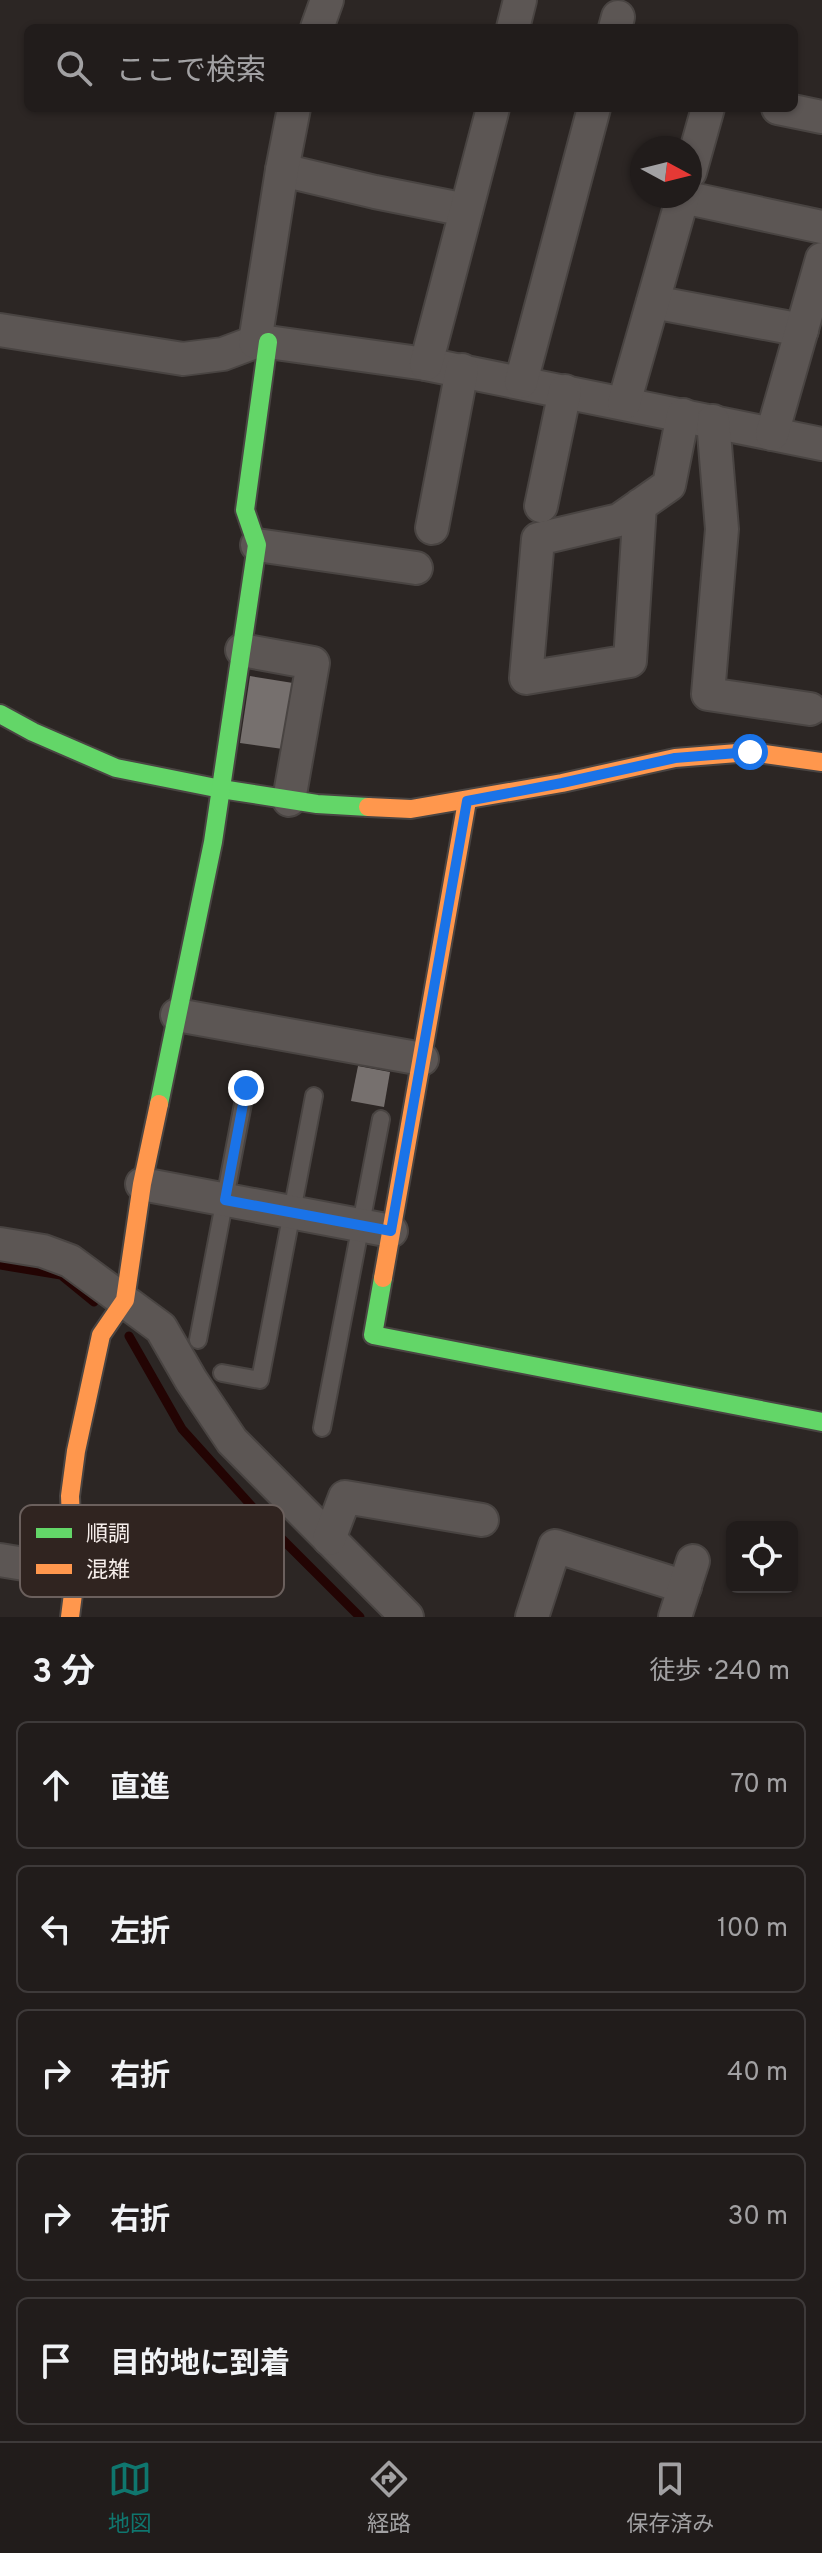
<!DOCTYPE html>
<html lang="ja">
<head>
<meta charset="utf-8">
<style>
  body { margin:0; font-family:Overpass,"Noto Sans JP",sans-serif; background:#292524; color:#f1f3f6 }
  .controls { position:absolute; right:24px; bottom:24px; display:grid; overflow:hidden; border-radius:12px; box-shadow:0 2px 6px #0004 }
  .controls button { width:72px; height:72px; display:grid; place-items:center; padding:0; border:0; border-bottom:2px solid #3e3a3a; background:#211c1b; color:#f1f3f6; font:40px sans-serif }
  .compass { position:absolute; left:630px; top:136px; width:72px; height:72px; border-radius:50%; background:#211c1b; box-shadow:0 2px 6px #0004; rotate:97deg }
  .stop { position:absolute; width:24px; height:24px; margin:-18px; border:6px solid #1a73e8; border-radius:50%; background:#fff }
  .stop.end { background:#1a73e8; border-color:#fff; box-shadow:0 2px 8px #0008 }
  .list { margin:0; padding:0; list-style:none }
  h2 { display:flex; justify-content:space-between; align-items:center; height:104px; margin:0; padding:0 32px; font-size:34px }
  h2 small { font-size:26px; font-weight:400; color:#a2a1a3 }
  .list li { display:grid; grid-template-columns:52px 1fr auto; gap:24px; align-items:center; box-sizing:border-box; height:128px; margin:0 16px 16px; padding:0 16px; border:2px solid #3e3a3a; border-radius:12px }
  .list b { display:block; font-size:30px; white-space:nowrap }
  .list em { font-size:26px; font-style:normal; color:#a2a1a3 }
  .icon { flex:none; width:44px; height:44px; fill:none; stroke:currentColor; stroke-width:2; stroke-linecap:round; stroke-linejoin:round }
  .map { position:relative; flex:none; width:822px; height:1617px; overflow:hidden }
  .search { position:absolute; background:#211c1b; box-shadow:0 2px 6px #0004; left:24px; right:24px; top:24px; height:88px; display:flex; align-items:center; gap:20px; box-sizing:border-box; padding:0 28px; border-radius:12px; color:#a2a1a3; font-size:30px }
  .sheet { height:824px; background:#211c1b }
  nav { display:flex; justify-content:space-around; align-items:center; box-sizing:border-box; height:112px; border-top:2px solid #3e3a3a; background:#211c1b; font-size:22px; color:#a2a1a3 }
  nav a { display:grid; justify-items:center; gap:4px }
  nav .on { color:#0f766e }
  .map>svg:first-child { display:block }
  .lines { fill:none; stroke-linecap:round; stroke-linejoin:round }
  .stream { stroke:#230403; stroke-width:9 }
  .building { fill:#76706e }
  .lane-casing { stroke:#494442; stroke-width:20 }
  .street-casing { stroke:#494442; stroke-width:36 }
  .fast-casing { stroke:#494442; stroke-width:22 }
  .slow-casing { stroke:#494442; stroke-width:22 }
  .lane { stroke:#5c5654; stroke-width:16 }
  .street { stroke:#5c5654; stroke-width:32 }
  .fast { stroke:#63d668; stroke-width:18 }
  .slow { stroke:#ff974d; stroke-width:18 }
  .route { stroke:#1a73e8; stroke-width:10 }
  .key { fill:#302420; stroke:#6b605d; stroke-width:2 }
  .key-label { font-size:22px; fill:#f5edea }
</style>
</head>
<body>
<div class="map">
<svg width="822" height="1617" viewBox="0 0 822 1617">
  <rect width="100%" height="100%" fill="#2c2624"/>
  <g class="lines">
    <g class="stream">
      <polyline points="0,1265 61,1275 94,1302"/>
      <polyline points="129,1336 182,1429 276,1533 360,1617"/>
    </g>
  </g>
  <g class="building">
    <polygon points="250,676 293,683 283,749 240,743"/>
    <polygon points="358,1066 390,1072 384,1107 351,1101"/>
  </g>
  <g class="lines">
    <g class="lane-casing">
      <g id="lane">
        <polyline points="198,1340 246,1088"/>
        <polyline points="222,1373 260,1380 314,1096"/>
        <polyline points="322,1428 381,1119"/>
      </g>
    </g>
    <g class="street-casing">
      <g id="street">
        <polyline points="317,28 327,0"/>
        <polyline points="513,28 520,0"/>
        <polyline points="615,28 618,17"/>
        <polyline points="778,108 822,117"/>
        <polyline points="282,170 375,192 466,210"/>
        <polyline points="690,172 708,108"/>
        <polyline points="683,197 822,227"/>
        <polyline points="653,302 802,330"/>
        <polyline points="0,330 183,359 223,354 255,342 268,342 426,364 822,444"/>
        <polyline points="255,342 282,170 294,108"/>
        <polyline points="426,364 493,108"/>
        <polyline points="521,382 594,108"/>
        <polyline points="624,403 683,196"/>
        <polyline points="713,421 722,529 708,694 810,709"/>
        <polyline points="772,434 822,259"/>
        <polyline points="640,505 630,661 526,678 538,539 619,520 669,485 683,415"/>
        <polyline points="541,506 565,391"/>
        <polyline points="432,528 462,370"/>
        <polyline points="257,545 416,568"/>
        <polyline points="242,650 313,663 289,800"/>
        <polyline points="177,1015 422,1059"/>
        <polyline points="142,1184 391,1231"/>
        <polyline points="0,1244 43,1251 70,1261 161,1328 191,1380 232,1441 407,1617"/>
        <polyline points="329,1539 345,1497 482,1520"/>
        <polyline points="0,1560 73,1572"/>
        <polyline points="532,1617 555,1546 685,1587"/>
        <polyline points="675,1617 693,1561"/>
      </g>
    </g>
    <g class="fast-casing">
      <g id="fast">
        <polyline points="0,714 33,732 116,768 221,789 317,804 368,807"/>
        <polyline points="159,1104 213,842 257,545 245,510 268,342"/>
        <polyline points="383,1278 373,1335 822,1422"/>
      </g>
    </g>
    <g class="slow-casing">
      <g id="slow">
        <polyline points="368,807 411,809 562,783 675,758 750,752 822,762"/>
        <polyline points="383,1278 467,801"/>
        <polyline points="70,1617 74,1586 70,1496 76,1451 101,1335 125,1300 142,1184 159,1104"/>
      </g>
    </g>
    <use href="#lane" class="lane"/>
    <use href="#street" class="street"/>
    <use href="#fast" class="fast"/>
    <use href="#slow" class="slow"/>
  </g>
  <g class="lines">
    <polyline class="route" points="246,1088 225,1200 391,1231 467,801 562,783 675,758 750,752"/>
  </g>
  <rect x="20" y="1505" width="264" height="92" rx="12" class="key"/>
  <rect x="36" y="1528" width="36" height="10" fill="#63d668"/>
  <rect x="36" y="1564" width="36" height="10" fill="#ff974d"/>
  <g class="key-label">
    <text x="86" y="1541">順調</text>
    <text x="86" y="1577">混雑</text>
  </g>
</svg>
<div class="controls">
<button><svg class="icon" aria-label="locate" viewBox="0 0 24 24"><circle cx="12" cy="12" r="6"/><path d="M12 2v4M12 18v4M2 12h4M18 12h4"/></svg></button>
</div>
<svg class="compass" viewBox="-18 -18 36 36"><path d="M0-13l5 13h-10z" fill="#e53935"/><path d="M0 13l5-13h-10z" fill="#a2a1a3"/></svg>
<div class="stop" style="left:750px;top:752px"></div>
<div class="stop end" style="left:246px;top:1088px"></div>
<div class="search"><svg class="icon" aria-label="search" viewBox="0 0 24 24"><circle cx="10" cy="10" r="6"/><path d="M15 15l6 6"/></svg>ここで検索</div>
</div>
<section class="sheet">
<h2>3 分<small>徒歩 · 240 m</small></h2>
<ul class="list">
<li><svg class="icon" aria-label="ahead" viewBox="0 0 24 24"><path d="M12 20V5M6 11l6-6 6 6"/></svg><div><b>直進</b></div><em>70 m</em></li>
<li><svg class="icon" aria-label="left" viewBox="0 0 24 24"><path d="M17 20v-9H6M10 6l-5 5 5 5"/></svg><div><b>左折</b></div><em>100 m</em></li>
<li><svg class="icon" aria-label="right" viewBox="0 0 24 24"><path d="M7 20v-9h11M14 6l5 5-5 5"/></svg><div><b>右折</b></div><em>40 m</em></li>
<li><svg class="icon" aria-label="right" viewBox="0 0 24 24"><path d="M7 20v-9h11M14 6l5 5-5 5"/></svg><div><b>右折</b></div><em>30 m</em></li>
<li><svg class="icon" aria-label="arrive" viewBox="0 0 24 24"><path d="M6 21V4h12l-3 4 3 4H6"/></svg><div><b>目的地に到着</b></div></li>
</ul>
</section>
<nav>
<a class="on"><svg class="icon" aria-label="map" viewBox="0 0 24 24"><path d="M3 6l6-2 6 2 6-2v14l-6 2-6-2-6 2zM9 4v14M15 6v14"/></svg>地図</a>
<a><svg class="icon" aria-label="directions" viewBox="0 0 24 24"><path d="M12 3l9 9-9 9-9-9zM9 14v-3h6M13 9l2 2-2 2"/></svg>経路</a>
<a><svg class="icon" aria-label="saved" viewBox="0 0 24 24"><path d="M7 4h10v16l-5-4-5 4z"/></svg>保存済み</a>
</nav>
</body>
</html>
